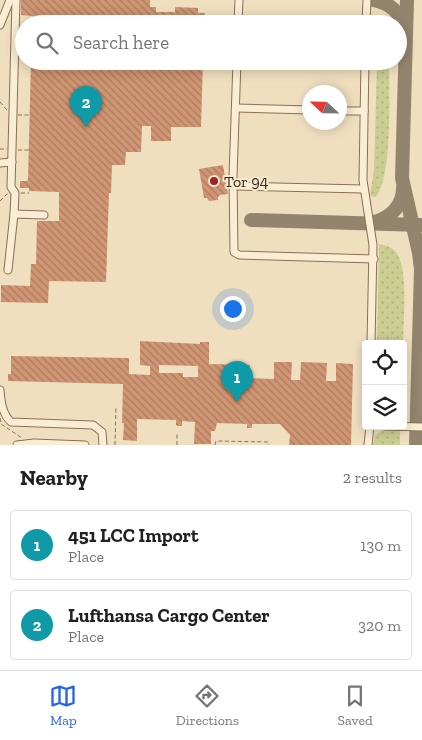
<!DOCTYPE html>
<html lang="en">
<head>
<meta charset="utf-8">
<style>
  body { margin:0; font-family:"Zilla Slab",serif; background:#f6f6f6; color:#202124 }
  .controls { position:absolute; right:15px; bottom:15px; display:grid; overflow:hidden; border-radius:5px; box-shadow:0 2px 12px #0003 }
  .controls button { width:45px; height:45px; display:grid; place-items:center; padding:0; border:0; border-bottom:1px solid #e0e0e0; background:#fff; color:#202124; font:25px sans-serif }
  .compass { position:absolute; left:302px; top:85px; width:45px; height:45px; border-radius:50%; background:#fff; box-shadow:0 2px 12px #0003; rotate:292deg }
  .you { position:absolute; left:232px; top:308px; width:18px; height:18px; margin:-12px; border:4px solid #fff; border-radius:50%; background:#1a73e8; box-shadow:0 0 0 8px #1a73e833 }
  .badge { display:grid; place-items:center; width:32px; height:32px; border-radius:50%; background:#2563eb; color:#fff; font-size:16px; font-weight:700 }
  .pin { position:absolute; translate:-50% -41px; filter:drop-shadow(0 1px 2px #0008) }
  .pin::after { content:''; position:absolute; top:26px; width:18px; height:15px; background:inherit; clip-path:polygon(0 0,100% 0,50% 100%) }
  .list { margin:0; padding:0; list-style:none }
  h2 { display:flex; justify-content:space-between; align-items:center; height:65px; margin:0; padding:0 20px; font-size:21px }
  h2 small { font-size:16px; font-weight:400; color:#757577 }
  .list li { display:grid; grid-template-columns:32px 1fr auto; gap:15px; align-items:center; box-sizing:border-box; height:70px; margin:0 10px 10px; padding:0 10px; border:1px solid #e0e0e0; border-radius:5px }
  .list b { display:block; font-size:19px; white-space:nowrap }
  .list p { margin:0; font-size:16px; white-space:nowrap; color:#757577 }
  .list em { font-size:16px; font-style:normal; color:#757577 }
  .icon { flex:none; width:28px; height:28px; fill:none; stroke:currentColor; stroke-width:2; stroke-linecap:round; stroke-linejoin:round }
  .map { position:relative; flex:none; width:422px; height:445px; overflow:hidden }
  .search { position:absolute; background:#fff; box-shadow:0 2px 12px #0003; left:15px; right:15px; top:15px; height:55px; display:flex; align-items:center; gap:12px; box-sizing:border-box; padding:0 18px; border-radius:28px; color:#757577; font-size:19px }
  .sheet { height:225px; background:#fff }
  nav { display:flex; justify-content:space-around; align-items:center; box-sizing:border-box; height:70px; border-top:1px solid #e0e0e0; background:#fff; font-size:14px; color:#757577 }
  nav a { display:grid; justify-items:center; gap:2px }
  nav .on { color:#2563eb }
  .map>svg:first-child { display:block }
  .grass { fill:url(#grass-dots) }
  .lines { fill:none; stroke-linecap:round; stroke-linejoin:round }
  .taxiway { stroke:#94846e; stroke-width:14 }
  .building { fill:url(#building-back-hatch); fill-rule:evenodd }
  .minor-casing { stroke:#896f57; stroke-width:9 }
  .path { stroke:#896f57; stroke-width:1; stroke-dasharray:4 2.5; stroke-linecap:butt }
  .minor { stroke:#faedd3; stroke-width:7 }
  .poi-dot { fill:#9b242a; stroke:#f7eacf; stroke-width:2 }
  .labels { text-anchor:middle; stroke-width:4; stroke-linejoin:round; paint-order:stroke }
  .poi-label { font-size:16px; fill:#38281c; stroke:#f7eacf; text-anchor:start }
</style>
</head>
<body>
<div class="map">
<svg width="422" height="445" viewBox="0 0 422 445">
  <defs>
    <pattern id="grass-dots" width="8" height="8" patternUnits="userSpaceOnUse" patternTransform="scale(1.25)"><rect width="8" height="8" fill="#cace93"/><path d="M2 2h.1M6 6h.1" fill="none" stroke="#aeb17e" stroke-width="1.8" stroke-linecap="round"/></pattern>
    <pattern id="building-back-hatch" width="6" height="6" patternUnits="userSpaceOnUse" patternTransform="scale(1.25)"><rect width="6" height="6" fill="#d09673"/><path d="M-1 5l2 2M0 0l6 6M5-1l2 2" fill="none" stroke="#aa7a5e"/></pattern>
  </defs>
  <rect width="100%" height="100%" fill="#f0dfbf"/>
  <g class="grass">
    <path d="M377,61H389C389,89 393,177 376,197L370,196L374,169Z"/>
    <path d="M379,244C385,245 392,247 396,252C409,269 403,322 403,344H377Z"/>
    <polygon points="383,430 400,431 400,445 373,445 375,435"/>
  </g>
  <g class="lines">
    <g class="taxiway">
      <path d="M374,0C390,3 401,13 405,29"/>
      <polyline points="407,0 402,178 419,253 421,269 416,445"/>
      <polyline points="251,220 421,225"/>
      <path d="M374,222C391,218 403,205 403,188"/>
    </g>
  </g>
  <g class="building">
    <polygon points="21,0 150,0 150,7 156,7 156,12 175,12 175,7 198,8 198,13 205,13 204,24 33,24 33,16 21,15"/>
    <polygon points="31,61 203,61 201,127 171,127 171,141 151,141 151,126 142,126 141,152 126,152 125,165 112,165 111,193 109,193 106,282 49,281 48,303 1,302 1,285 30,286 31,264 36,264 37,221 59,221 59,192 29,191 29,188 20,188 20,181 27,181 28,179"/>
    <polygon points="223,165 228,194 220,195 218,197 218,200 209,201 207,198 204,198 199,169"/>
    <path d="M140,341L200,344V342H209V364L250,365L249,378L274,379V362H292L291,380H300L301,362L327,363L326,381H336V363L353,364L351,445H289L290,435L280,424H252V428H247V424L217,423L215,431H211V444H194L195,422L182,421V426H178L176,425V420L137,419V441L123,440L124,423H122L123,384L8,381V374H11V356L129,358V374L150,375V366L140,365ZM159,365L198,366V377H183V373H159Z"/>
  </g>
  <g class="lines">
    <g class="minor-casing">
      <g id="minor">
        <polyline points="238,24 239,0"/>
        <polyline points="366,24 367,0"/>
        <polyline points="0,25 10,0"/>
        <polyline points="237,61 233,176 234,252 239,255 374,259"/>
        <polyline points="365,61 363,180 373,245 371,344"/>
        <polyline points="236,108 310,110"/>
        <polyline points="340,111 364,111"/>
        <polyline points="0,163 12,162"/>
        <polyline points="234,186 363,189"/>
        <polyline points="14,214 15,193 11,187 16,0"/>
        <polyline points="8,270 14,214 44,215"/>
        <path d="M0,390C1,401 2,414 11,422L93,425L102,432L103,445"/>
        <polyline points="385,426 422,427"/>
        <polyline points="17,445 34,443 85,445"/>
        <polyline points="368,445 370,426"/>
      </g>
    </g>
    <g class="path">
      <polyline points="0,102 7,110"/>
      <polyline points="18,115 30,115"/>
      <polyline points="0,149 7,149"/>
      <polyline points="18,150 29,150"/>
      <polyline points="21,193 29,193"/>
      <polyline points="0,201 7,194 9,194"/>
      <polyline points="0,418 1,424 22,438"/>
      <polyline points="115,445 116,406"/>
      <polyline points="177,445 177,434"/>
      <polyline points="215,445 216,441 268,442 268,445"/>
    </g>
    <use href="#minor" class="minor"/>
  </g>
  <circle class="poi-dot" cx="214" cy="181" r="5"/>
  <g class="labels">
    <g class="poi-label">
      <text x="224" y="187">Tor 94</text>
    </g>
  </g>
</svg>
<div class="controls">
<button><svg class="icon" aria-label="locate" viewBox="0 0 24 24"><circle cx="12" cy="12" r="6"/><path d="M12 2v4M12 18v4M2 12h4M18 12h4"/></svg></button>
<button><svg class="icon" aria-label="layers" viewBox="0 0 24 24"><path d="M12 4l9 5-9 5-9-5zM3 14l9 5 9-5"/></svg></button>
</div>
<svg class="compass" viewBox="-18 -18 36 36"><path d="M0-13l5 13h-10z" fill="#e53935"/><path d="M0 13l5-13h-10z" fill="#757577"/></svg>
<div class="you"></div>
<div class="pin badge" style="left:237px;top:402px;background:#0f9aa8">1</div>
<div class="pin badge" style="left:86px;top:127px;background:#0f9aa8">2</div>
<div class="search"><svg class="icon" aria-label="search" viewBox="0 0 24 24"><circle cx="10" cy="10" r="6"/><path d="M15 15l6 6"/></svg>Search here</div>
</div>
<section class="sheet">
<h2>Nearby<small>2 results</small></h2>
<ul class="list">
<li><span class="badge" style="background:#0f9aa8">1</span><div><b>451 LCC Import</b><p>Place</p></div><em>130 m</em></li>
<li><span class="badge" style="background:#0f9aa8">2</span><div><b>Lufthansa Cargo Center</b><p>Place</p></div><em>320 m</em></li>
</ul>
</section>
<nav>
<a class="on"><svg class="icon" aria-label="map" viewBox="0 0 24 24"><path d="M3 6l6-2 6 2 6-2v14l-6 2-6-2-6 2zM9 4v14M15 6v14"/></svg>Map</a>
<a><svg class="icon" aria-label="directions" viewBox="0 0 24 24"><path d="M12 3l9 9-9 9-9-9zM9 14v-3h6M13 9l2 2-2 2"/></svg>Directions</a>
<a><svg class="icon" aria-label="saved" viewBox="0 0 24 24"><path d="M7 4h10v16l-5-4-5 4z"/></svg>Saved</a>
</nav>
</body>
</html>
